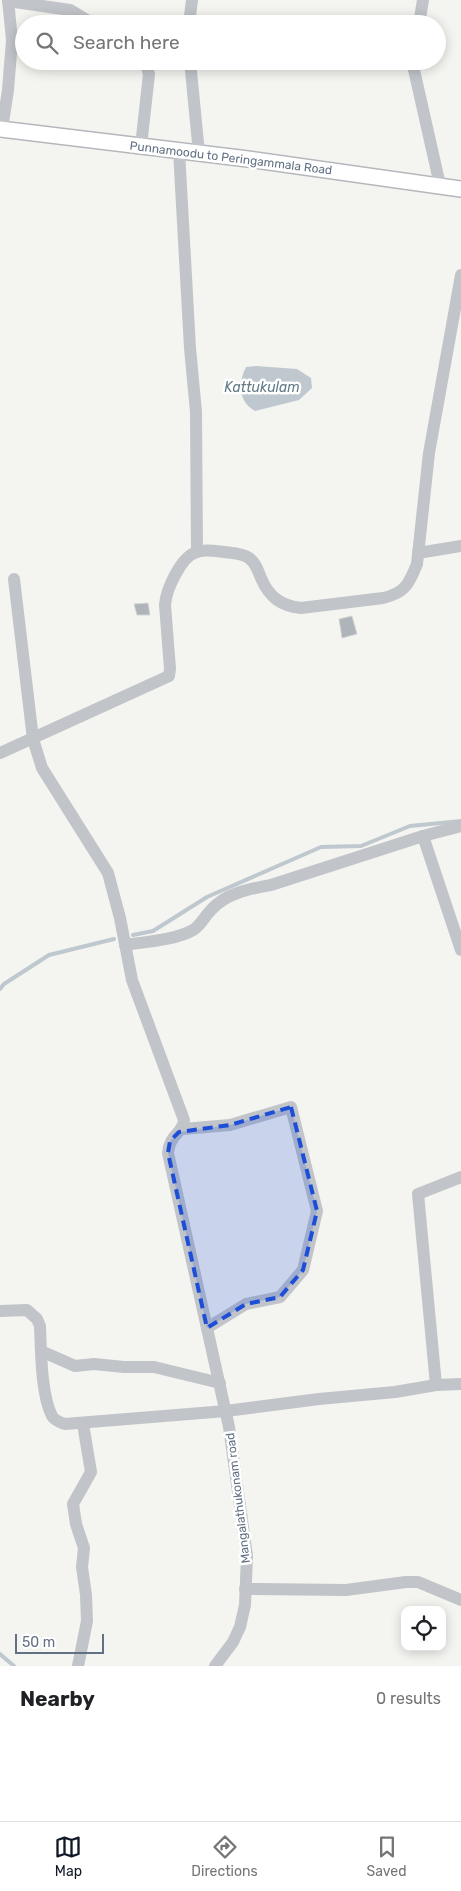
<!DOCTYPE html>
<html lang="en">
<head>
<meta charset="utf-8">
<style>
  body { margin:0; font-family:Rubik,sans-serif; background:#f2f2f2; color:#202124 }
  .controls { position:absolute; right:15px; bottom:15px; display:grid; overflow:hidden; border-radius:10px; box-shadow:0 2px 12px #0003 }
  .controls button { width:45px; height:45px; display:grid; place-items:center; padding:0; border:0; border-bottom:1px solid #e0e0e0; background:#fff; color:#202124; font:25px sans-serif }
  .scale { position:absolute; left:15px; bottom:12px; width:89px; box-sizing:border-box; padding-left:5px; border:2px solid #617183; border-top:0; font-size:14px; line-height:18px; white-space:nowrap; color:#617183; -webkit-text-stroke:4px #fff; paint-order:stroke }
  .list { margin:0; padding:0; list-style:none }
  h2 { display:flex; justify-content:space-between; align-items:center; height:65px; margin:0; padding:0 20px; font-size:21px }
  h2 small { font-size:16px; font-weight:400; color:#757577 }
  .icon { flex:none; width:28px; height:28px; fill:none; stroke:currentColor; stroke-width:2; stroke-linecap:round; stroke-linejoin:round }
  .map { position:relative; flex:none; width:461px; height:1666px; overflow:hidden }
  .search { position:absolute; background:#fff; box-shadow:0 2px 12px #0003; left:15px; right:15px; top:15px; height:55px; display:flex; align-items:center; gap:12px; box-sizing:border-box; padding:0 18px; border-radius:28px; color:#757577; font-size:19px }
  .sheet { height:155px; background:#fff }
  nav { display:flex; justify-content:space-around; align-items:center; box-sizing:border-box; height:70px; border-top:1px solid #e0e0e0; background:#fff; font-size:14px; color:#757577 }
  nav a { display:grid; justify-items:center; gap:2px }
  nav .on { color:#111827 }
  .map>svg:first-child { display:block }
  .water { fill:#bfc8ce }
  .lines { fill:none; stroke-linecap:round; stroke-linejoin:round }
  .stream { stroke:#bfc8ce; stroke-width:4 }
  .building { fill:#aeb4ba; stroke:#d5d5d3 }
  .major-casing { stroke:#b4b8bc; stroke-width:18 }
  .minor { stroke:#c1c4c8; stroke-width:12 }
  .major { stroke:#fff; stroke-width:15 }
  .marked { fill:#1d4ed8; fill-opacity:0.2; stroke:#1d4ed8; stroke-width:4; stroke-dasharray:10 6; stroke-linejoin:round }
  .labels { text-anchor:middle; stroke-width:5; stroke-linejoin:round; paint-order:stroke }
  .street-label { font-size:12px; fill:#617183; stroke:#fff }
  .water-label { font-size:14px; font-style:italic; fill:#627a87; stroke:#fff }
</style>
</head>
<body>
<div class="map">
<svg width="461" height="1666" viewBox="0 0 461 1666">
  <rect width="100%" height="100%" fill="#f4f4f0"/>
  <path class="water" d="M256,366L297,369L311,378L312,388L299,400L255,411C238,402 238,382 246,367Z"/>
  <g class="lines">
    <g class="stream">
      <polyline points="133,935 153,931 207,897 321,847 361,846 410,826 461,821"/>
      <polyline points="0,989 4,984 49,955 114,939"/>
      <polyline points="0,1654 14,1666"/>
    </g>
  </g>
  <g class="building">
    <polygon points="148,603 150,615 137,615 134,604"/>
    <polygon points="352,616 357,634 342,638 339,619"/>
  </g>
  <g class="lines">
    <g class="major-casing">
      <polyline id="major" points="0,129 248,159 461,189"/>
    </g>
    <g class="minor">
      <polyline points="8,1 70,10 93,24"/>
      <polyline points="189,24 192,0"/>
      <polyline points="419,24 423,0"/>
      <polyline points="190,61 199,153"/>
      <polyline points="412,61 440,185"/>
      <polyline points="2,129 8,90 12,40 8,0"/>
      <polyline points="141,146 149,74 145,61"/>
      <polyline points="179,151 190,348 196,412 197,552"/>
      <polyline points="418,553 461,546"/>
      <path d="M14,579L33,739L42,768L108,873L120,918L132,980L184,1120C183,1134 170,1133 168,1153L229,1427L247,1556L245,1605L240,1627L233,1642L215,1666"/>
      <path d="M0,753L169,676L170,669L165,605C166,590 181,556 197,552C205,549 215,551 224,552C232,553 242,553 249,558C256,563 258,571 261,578C269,597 281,606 301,608L383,598C405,593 409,584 417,564L429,453L461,275"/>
      <polyline points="423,836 461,826"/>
      <path d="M125,945C144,942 176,940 193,930C200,926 205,916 211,910C226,893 249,889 271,885L423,836L461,950"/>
      <polyline points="183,1129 230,1125 291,1107 317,1211 303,1270 280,1297 246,1304 207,1328"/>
      <path d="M0,1311L27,1310L37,1319L40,1326C41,1350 41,1395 52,1416C55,1421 60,1422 65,1424L226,1411L319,1399L395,1392L436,1385L461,1384"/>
      <polyline points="41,1351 75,1366 94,1364 124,1367 154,1367 220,1383"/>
      <polyline points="436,1385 418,1194 461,1177"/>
      <polyline points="245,1589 346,1590 406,1582 418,1582 461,1600"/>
      <polyline points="78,1666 87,1621 86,1595 82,1567 84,1548 76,1524 73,1504 91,1472 83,1424"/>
    </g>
    <use href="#major" class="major"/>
  </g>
  <path class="marked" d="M291,1107L317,1211L303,1270L280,1297L246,1304L207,1328L168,1153L170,1141L179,1132L230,1125Z"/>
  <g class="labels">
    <g class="street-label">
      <text transform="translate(231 158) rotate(7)" y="4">Punnamoodu to Peringammala Road</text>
      <text transform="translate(238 1498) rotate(-97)" y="4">Mangalathukonam road</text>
    </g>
    <g class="water-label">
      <text x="262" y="392">Kattukulam</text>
    </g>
  </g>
</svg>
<div class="controls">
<button><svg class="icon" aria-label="locate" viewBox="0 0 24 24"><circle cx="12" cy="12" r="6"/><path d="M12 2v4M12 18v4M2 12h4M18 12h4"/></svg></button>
</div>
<div class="scale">50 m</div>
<div class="search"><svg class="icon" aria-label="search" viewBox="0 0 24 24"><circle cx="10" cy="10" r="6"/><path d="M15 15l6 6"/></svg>Search here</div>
</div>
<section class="sheet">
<h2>Nearby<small>0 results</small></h2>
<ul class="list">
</ul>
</section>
<nav>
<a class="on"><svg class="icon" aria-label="map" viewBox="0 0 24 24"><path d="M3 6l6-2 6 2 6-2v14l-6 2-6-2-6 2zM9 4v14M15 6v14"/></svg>Map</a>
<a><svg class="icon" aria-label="directions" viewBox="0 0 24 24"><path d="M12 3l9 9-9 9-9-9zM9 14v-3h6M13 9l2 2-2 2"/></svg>Directions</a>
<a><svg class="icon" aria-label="saved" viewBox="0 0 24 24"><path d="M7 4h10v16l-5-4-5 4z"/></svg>Saved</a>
</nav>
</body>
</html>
